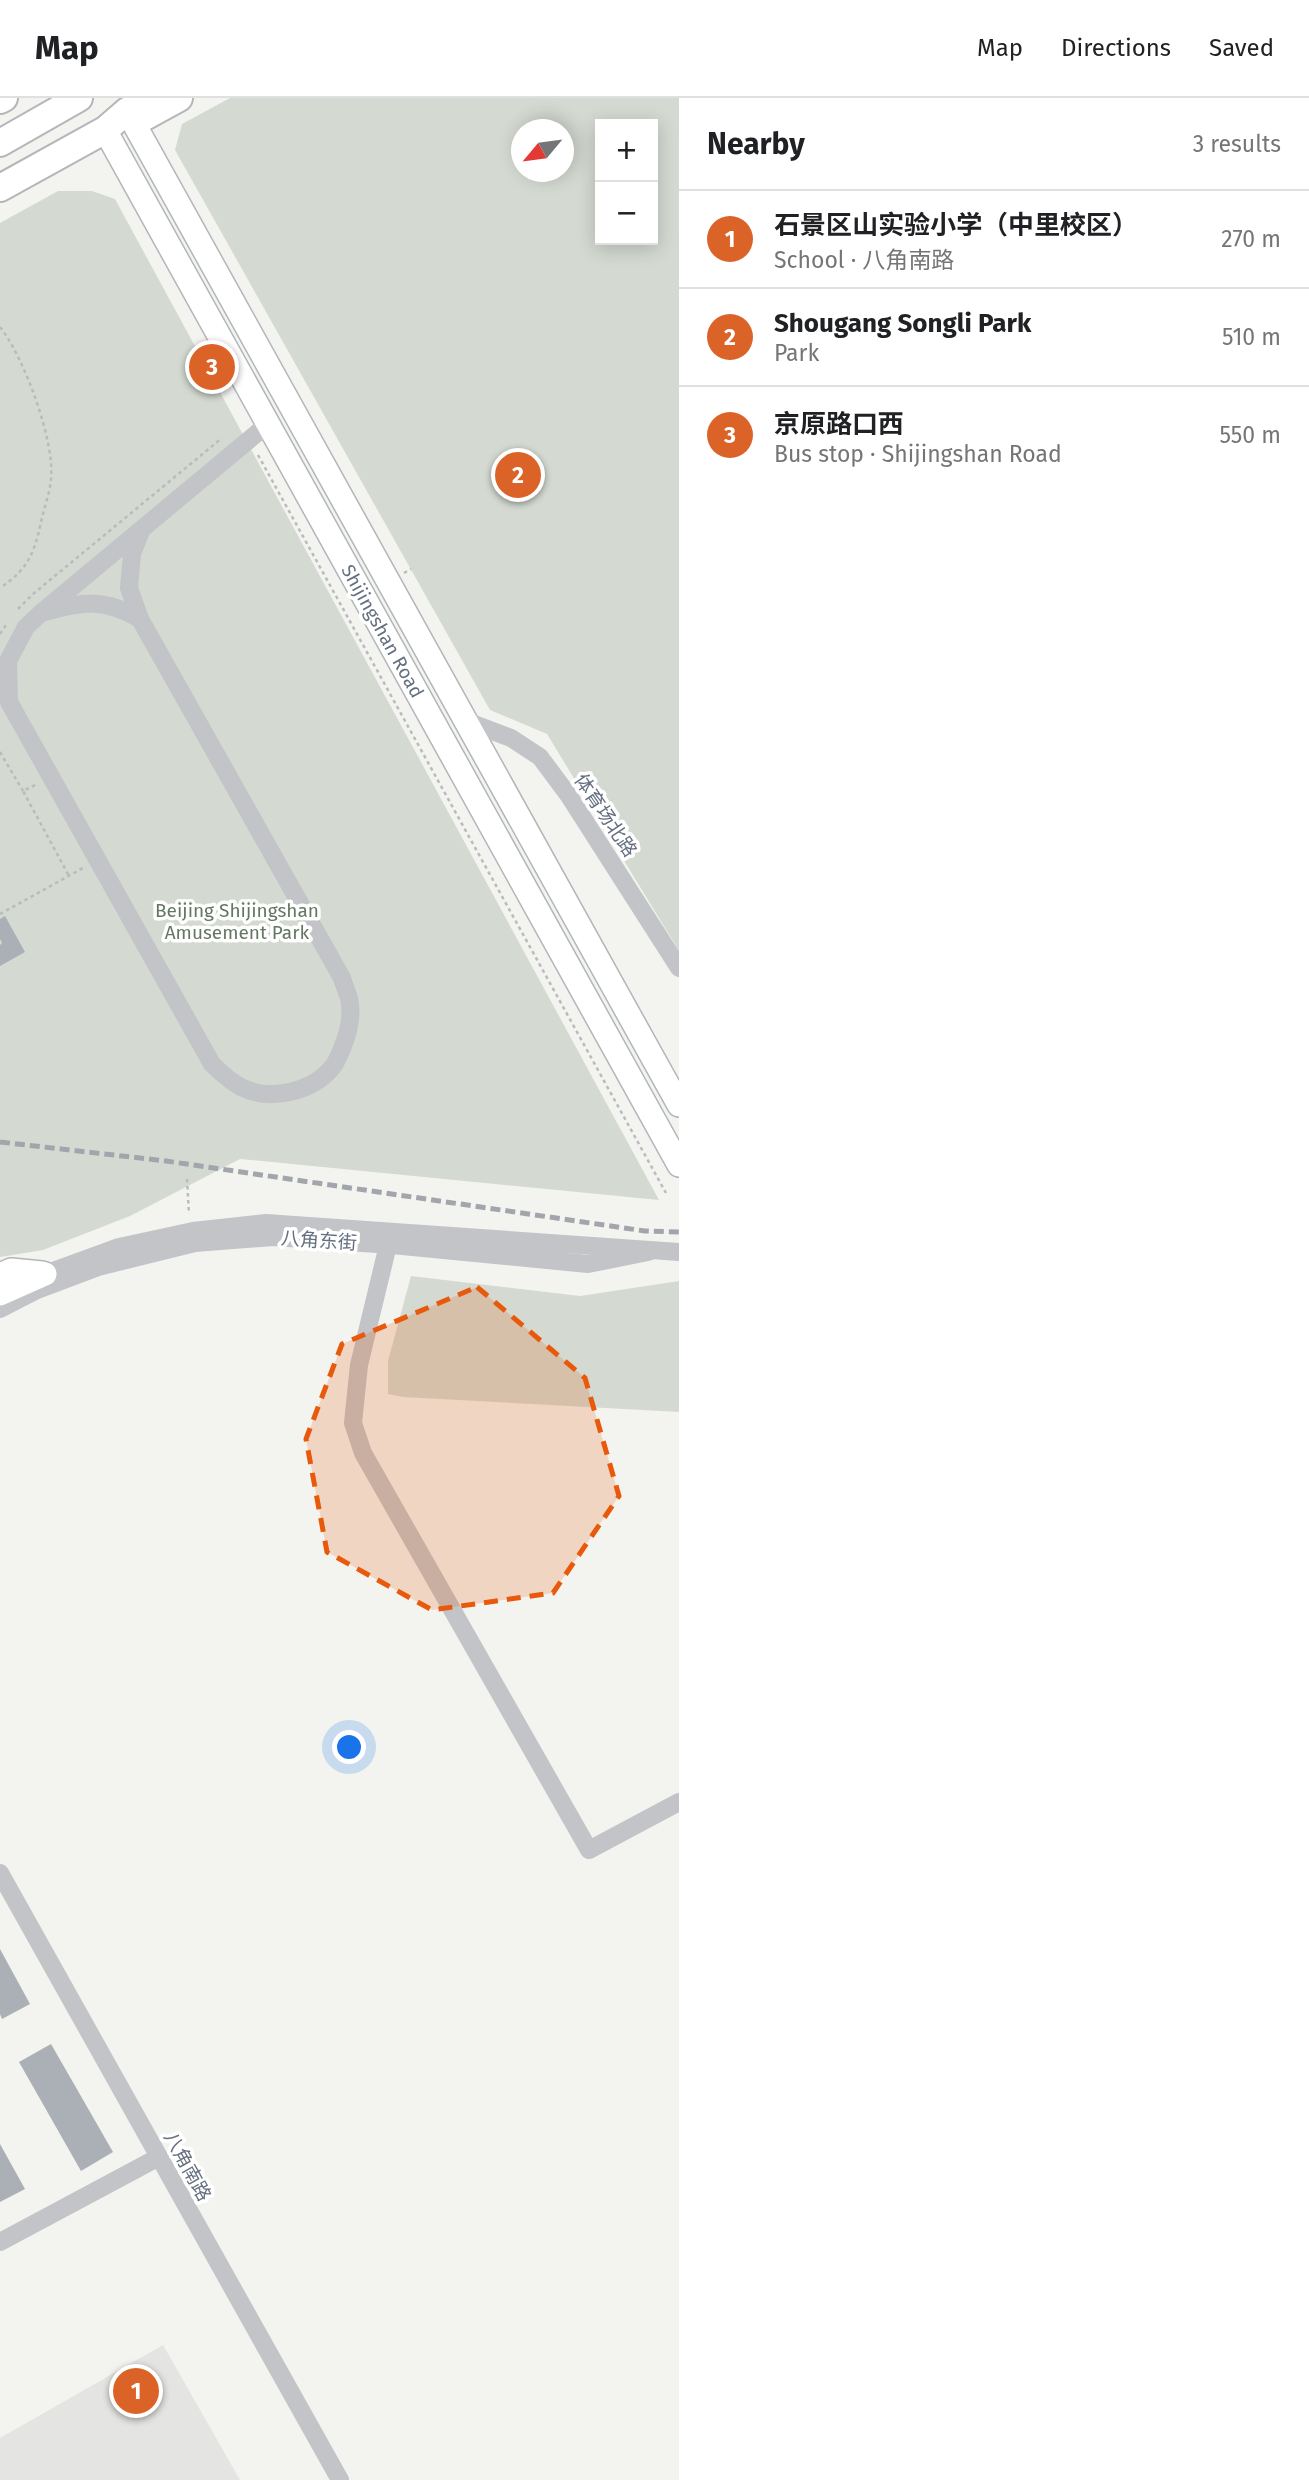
<!DOCTYPE html>
<html lang="en">
<head>
<meta charset="utf-8">
<style>
  body { margin:0; font-family:"Fira Sans","Noto Sans SC",sans-serif; background:#f6f6f6; color:#202124 }
  .controls { position:absolute; right:21px; top:21px; display:grid; overflow:hidden; border-radius:0px; box-shadow:0 4px 18px #0003 }
  .controls button { width:63px; height:63px; display:grid; place-items:center; padding:0; border:0; border-bottom:2px solid #e0e0e0; background:#fff; color:#202124; font:35px sans-serif }
  .compass { position:absolute; left:511px; top:21px; width:63px; height:63px; border-radius:50%; background:#fff; box-shadow:0 4px 18px #0003; rotate:241deg }
  .you { position:absolute; left:350px; top:1650px; width:24px; height:24px; margin:-18px; border:5px solid #fff; border-radius:50%; background:#1a73e8; box-shadow:0 0 0 10px #1a73e833 }
  .badge { display:grid; place-items:center; width:46px; height:46px; border-radius:50%; background:#dc6328; color:#fff; font-size:23px; font-weight:700 }
  .pin { position:absolute; translate:-50% -50%; border:4px solid #fff; box-shadow:0 2px 7px #0006 }
  .list { margin:0; padding:0; list-style:none }
  h2 { display:flex; justify-content:space-between; align-items:center; height:91px; margin:0; padding:0 28px; font-size:30px }
  h2 small { font-size:23px; font-weight:400; color:#757577 }
  .list li { display:grid; grid-template-columns:46px 1fr auto; gap:21px; align-items:center; box-sizing:border-box; height:98px; padding:0 28px; border-top:2px solid #e0e0e0 }
  .list b { display:block; font-size:26px; white-space:nowrap }
  .list p { margin:0; font-size:23px; white-space:nowrap; color:#757577 }
  .list em { font-size:23px; font-style:normal; color:#757577 }
  .map { position:relative; flex:none; width:679px; height:2382px; overflow:hidden }
  header { display:flex; align-items:center; gap:42px; box-sizing:border-box; height:98px; padding:0 35px; background:#fff; border-bottom:2px solid #e0e0e0 }
  header strong { font-size:33px }
  nav { display:flex; gap:38px; margin-inline-start:auto; font-size:24px }
  main { display:flex }
  aside { flex:1; background:#fff }
  .map>svg:first-child { display:block }
  .built { fill:#e4e5e3 }
  .green { fill:#d4dad1; fill-rule:evenodd }
  .building { fill:#aab0b5 }
  .lines { fill:none; stroke-linecap:round; stroke-linejoin:round }
  .major-casing { stroke:#b2b6ba; stroke-width:26 }
  .highway-casing { stroke:#b4b6ba; stroke-width:30 }
  .path { stroke:#b9bbbd; stroke-width:2.5; stroke-dasharray:3.5 3.5; stroke-linecap:butt }
  .minor { stroke:#c2c4c8; stroke-width:18 }
  .major { stroke:#fff; stroke-width:23 }
  .highway { stroke:#fff; stroke-width:26 }
  .rail { stroke:#a2a6ac; stroke-width:5; stroke-dasharray:10 5; stroke-linecap:butt }
  .marked { fill:#e8590c; fill-opacity:0.2; stroke:#e8590c; stroke-width:5; stroke-dasharray:14 9; stroke-linejoin:round }
  .labels { text-anchor:middle; stroke-width:7; stroke-linejoin:round; paint-order:stroke }
  .street-label { font-size:19px; fill:#647080; stroke:#fff }
  .park-label { font-size:19px; fill:#647762; stroke:#fff }
</style>
</head>
<body>
<header>
<strong>Map</strong>
<nav><a>Map</a><a>Directions</a><a>Saved</a></nav>
</header>
<main>
<div class="map">
<svg width="679" height="2382" viewBox="0 0 679 2382">
  <rect width="100%" height="100%" fill="#f3f4f0"/>
  <polygon class="built" points="163,2247 240,2382 0,2382 0,2340"/>
  <g class="green">
    <path d="M230,0H679V853L547,636L490,612L175,52L182,26ZM600,26H653V142H600ZM522,32H564V74H522Z"/>
    <polygon points="58,93 92,93 115,101 659,1102 240,1061 130,1118 43,1152 0,1159 0,125"/>
    <polygon points="411,1178 580,1198 679,1183 679,1314 403,1299 388,1296 388,1263"/>
  </g>
  <g class="building">
    <polygon points="5,818 25,854 0,868 0,847 2,845 0,841 0,821"/>
    <polygon points="0,1851 30,1906 2,1921 0,1916"/>
    <polygon points="51,1946 113,2054 81,2073 19,1964"/>
    <polygon points="0,2046 25,2091 0,2104"/>
  </g>
  <g class="lines">
    <g class="major-casing">
      <g id="major">
        <polyline points="127,13 679,1007"/>
        <polyline points="105,32 679,1067"/>
        <polyline points="0,1177 11,1172 42,1175"/>
        <polyline points="0,1196 45,1176"/>
      </g>
    </g>
    <g class="highway-casing">
      <g id="highway">
        <polyline points="0,2 4,0"/>
        <polyline points="137,23 179,0"/>
        <polyline points="0,45 79,0"/>
        <polyline points="0,90 105,32 127,13 150,0"/>
      </g>
    </g>
    <g class="path">
      <path d="M0,229C24,259 55,343 51,381C50,395 44,410 41,424C34,456 28,471 0,490"/>
      <polyline points="258,357 666,1095"/>
      <polyline points="404,475 411,471"/>
      <polyline points="18,511 33,496 222,340"/>
      <polyline points="0,536 6,527"/>
      <polyline points="0,654 23,693"/>
      <polyline points="35,687 23,693 69,778"/>
      <polyline points="0,816 83,770"/>
      <polyline points="187,1081 189,1116"/>
    </g>
    <g class="minor">
      <path d="M41,515C81,505 102,498 140,521L342,880C344,887 347,894 349,900C353,919 348,936 341,953C339,957 337,963 334,967C314,994 270,1004 241,989C230,983 221,975 212,966L9,604L8,563L26,529L41,515L268,326"/>
      <polyline points="140,521 129,490 132,456 141,433"/>
      <polyline points="466,623 511,640 540,659 569,698 679,870"/>
      <polyline points="388,1147 359,1267 353,1325 363,1355 589,1752 679,1704"/>
      <polyline points="45,1176 119,1149 193,1133 266,1125 679,1154"/>
      <polyline points="0,1211 37,1192 98,1169 195,1145 273,1139 392,1147 588,1166 648,1154"/>
      <polyline points="0,1775 340,2382"/>
      <polyline points="0,2144 159,2059"/>
    </g>
    <use href="#major" class="major"/>
    <use href="#highway" class="highway"/>
    <polyline class="rail" points="0,1044 166,1063 645,1133 679,1134"/>
  </g>
  <path class="marked" d="M477,1189L585,1280L619,1398L553,1495L432,1512L327,1454L306,1341L342,1246Z"/>
  <g class="labels">
    <g class="street-label">
      <text transform="translate(383 533) rotate(61)" y="7">Shijingshan Road</text>
      <text transform="translate(606 717) rotate(56)" y="7">体育场北路</text>
      <text transform="translate(319 1142) rotate(4)" y="7">八角东街</text>
      <text transform="translate(188 2068) rotate(61)" y="7">八角南路</text>
    </g>
    <g class="park-label">
      <text x="237" y="819">Beijing Shijingshan<tspan x="237" dy="22">Amusement Park</tspan></text>
    </g>
  </g>
</svg>
<div class="controls">
<button>+</button>
<button>−</button>
</div>
<svg class="compass" viewBox="-18 -18 36 36"><path d="M0-13l5 13h-10z" fill="#e53935"/><path d="M0 13l5-13h-10z" fill="#757577"/></svg>
<div class="you"></div>
<div class="pin badge" style="left:136px;top:2293px">1</div>
<div class="pin badge" style="left:518px;top:377px">2</div>
<div class="pin badge" style="left:212px;top:269px">3</div>
</div>
<aside>
<h2>Nearby<small>3 results</small></h2>
<ul class="list">
<li><span class="badge">1</span><div><b>石景区山实验小学（中里校区）</b><p>School · 八角南路</p></div><em>270 m</em></li>
<li><span class="badge">2</span><div><b>Shougang Songli Park</b><p>Park</p></div><em>510 m</em></li>
<li><span class="badge">3</span><div><b>京原路口西</b><p>Bus stop · Shijingshan Road</p></div><em>550 m</em></li>
</ul>
</aside>
</main>
</body>
</html>
